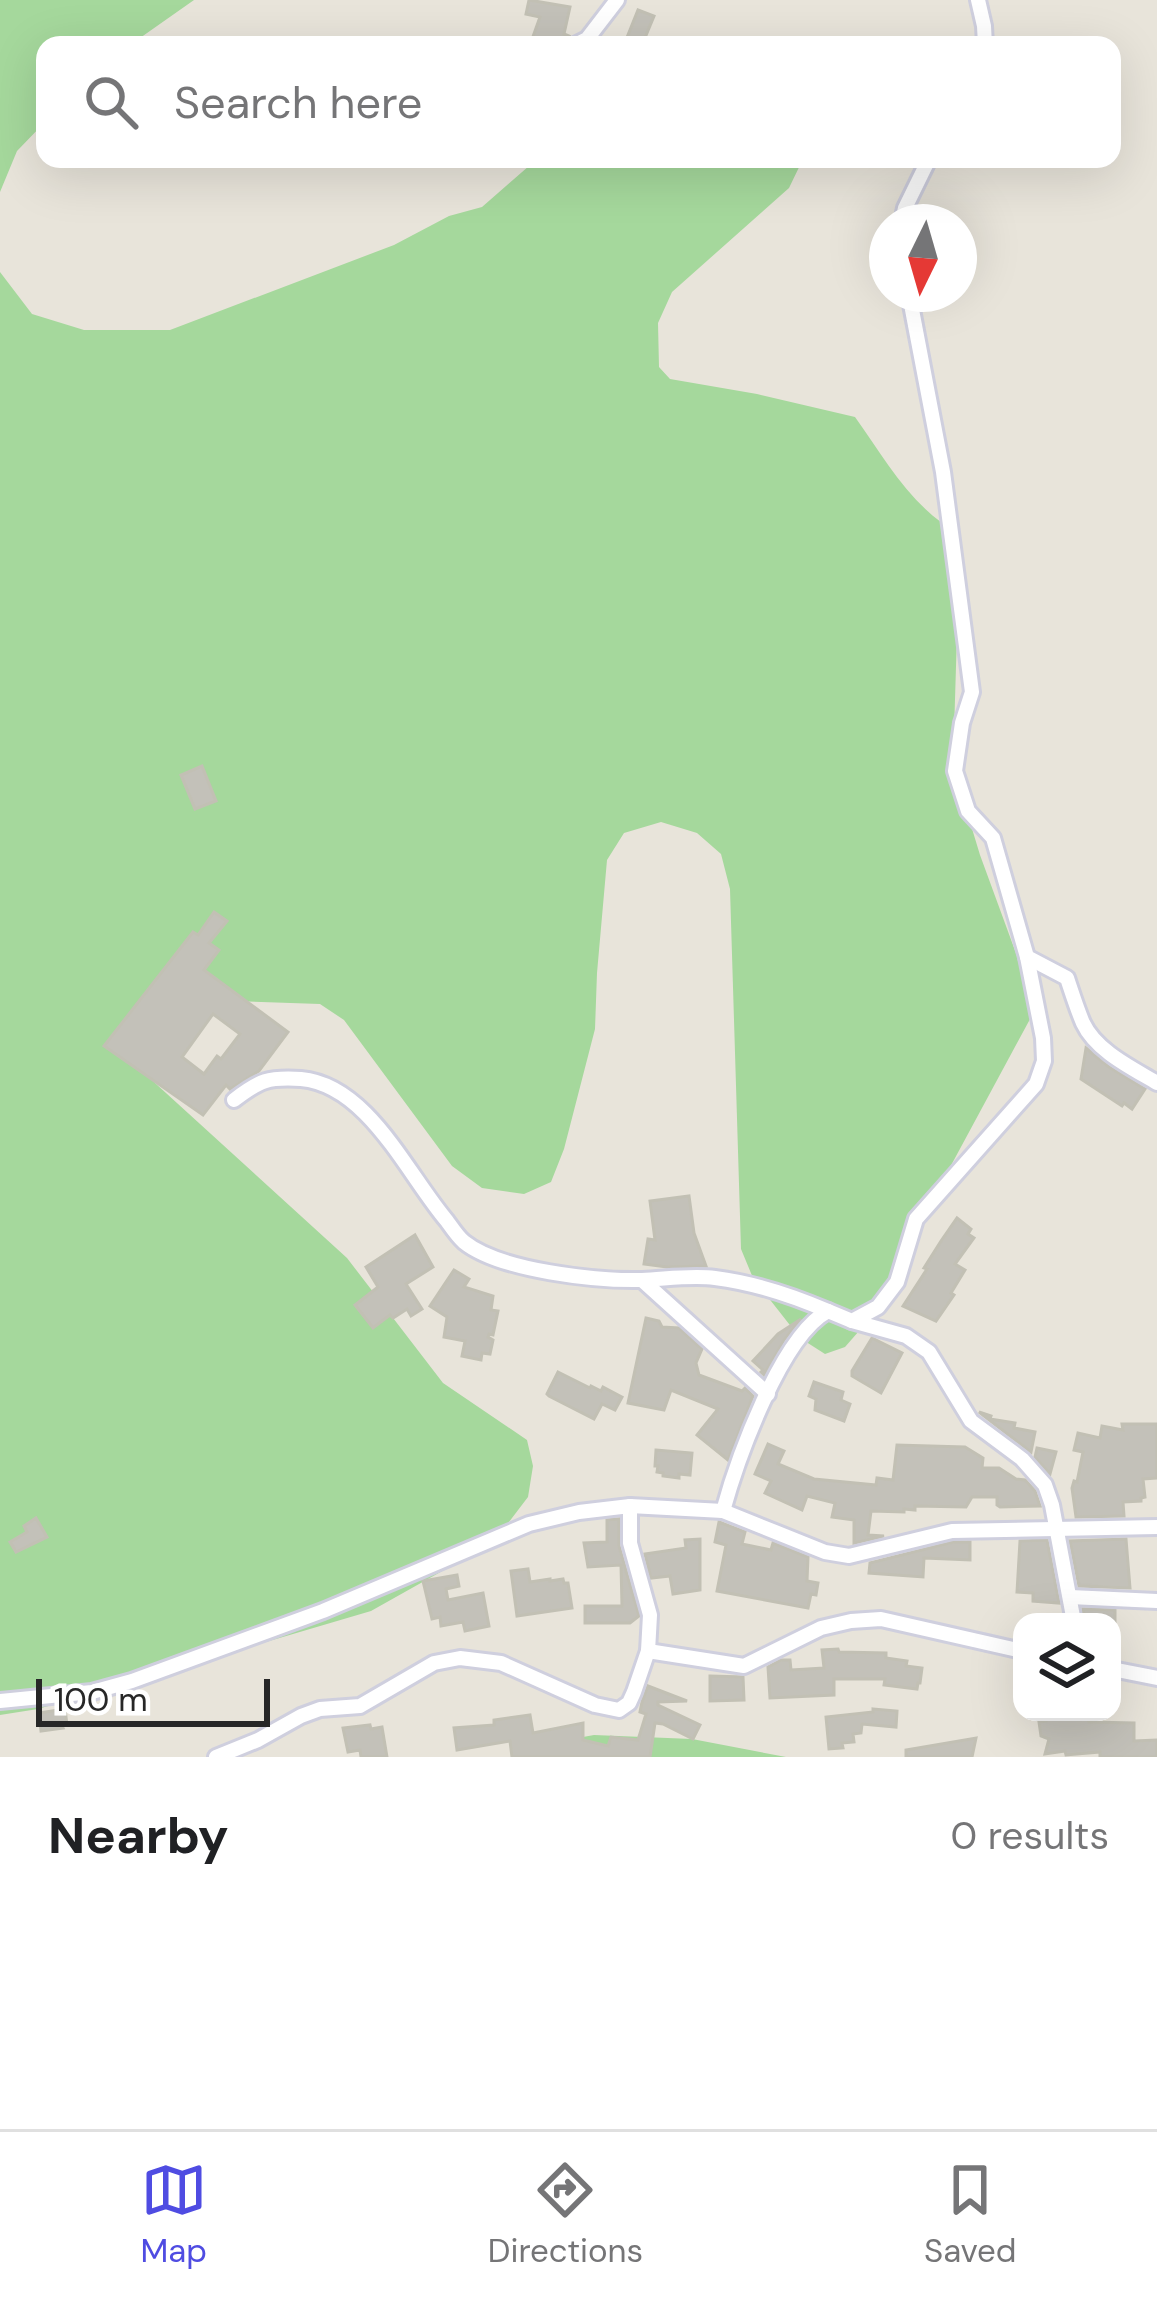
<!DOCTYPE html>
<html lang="en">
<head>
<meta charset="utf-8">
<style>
  body { margin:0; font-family:"DM Sans",sans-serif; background:#f2f2f2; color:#202124 }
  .controls { position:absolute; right:36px; bottom:36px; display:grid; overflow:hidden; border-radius:24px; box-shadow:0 12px 48px #0002 }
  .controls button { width:108px; height:108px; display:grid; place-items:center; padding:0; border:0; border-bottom:3px solid #e0e0e0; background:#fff; color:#202124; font:60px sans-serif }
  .compass { position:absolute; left:869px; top:204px; width:108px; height:108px; border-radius:50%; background:#fff; box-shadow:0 12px 48px #0002; rotate:185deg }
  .scale { position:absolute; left:36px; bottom:30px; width:234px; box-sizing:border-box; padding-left:12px; border:6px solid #272727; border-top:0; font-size:33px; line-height:42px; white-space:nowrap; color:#272727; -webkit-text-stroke:9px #fff; paint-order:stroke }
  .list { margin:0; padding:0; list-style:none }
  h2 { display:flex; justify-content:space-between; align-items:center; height:156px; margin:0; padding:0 48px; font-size:51px }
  h2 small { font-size:39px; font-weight:400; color:#757577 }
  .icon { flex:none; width:66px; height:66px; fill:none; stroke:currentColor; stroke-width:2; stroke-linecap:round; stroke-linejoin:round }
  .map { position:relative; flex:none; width:1157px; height:1757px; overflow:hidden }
  .search { position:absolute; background:#fff; box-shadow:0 12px 48px #0002; left:36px; right:36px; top:36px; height:132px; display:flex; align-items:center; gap:30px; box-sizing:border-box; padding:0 42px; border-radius:24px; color:#757577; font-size:45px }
  .sheet { height:372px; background:#fff }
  nav { display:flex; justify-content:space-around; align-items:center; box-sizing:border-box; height:168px; border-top:3px solid #e0e0e0; background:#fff; font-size:33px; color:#757577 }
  nav a { display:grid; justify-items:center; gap:6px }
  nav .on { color:#4f4ce2 }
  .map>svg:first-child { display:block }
  .green { fill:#a5d89c }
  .building { fill:#c3c1b9; stroke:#c2c0b4; stroke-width:3; fill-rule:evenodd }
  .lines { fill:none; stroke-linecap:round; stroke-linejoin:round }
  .street-casing { stroke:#cfcfde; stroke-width:20 }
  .street { stroke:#fff; stroke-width:14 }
</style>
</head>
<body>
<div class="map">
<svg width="1157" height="1757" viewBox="0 0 1157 1757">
  <rect width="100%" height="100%" fill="#e8e4da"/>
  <g class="green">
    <polygon points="0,0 194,0 130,45 45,45 45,122 17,151 0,192"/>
    <path d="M537,159H803L789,188L672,292L658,323L659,367L670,379L757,394L855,417C885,459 913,510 960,534L953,766L980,855L1036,1008L866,1323L845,1347L825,1354L800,1338L753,1278L741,1249L730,889L721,854L697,833L661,822L624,833L607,860L597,973L595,1029L564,1149L551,1182L524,1194L482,1188L452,1166L344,1020L320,1004L232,1001L149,1054L155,1083L347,1258L443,1383L527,1440L533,1466L528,1497L506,1526L444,1570L371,1611L38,1709L0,1715V272L32,314L84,330H170L394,245L449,216L482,207Z"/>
    <polygon points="594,1735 692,1739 786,1757 519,1757 539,1745"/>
  </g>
  <g class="building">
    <polygon points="529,0 570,7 564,34 569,36 564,45 530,45 540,17 526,14"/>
    <polygon points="638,10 654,16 642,45 624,45"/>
    <polygon points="202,766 216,801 195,809 181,775"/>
    <path d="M214,912L227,921L209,943L219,950L204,970L288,1032L259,1071L230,1089L226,1085L203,1115L104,1046L193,932L198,935ZM213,1014L240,1034L221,1059L217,1056L204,1074L182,1057Z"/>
    <polygon points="1086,1048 1109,1067 1145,1089 1132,1109 1124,1103 1122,1106 1081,1079"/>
    <polygon points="689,1196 694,1233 706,1266 667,1267 644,1264 648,1239 655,1240 650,1201"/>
    <polygon points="957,1218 971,1229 968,1234 974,1238 955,1264 965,1270 951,1293 954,1295 936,1321 903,1306 927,1269 924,1268 941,1241"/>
    <polygon points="415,1235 433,1267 406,1284 422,1309 411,1316 407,1309 393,1318 390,1315 373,1328 355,1305 378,1287 366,1267"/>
    <polygon points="454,1270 469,1279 464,1287 493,1296 491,1310 498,1311 493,1335 489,1334 488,1337 493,1340 490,1354 482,1353 481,1360 462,1356 465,1341 444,1337 447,1317 430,1306"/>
    <polygon points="646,1318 659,1321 662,1327 679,1328 702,1349 696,1363 699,1375 742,1391 745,1388 753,1396 728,1460 697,1435 718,1409 671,1390 664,1410 628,1403"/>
    <polygon points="801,1319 784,1340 764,1375 761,1372 763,1370 753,1361 778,1334"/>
    <polygon points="872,1338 902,1353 881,1393 852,1376 852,1371"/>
    <polygon points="558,1372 590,1388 591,1386 601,1391 603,1387 622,1397 615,1410 602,1404 594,1419 549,1396 547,1394"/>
    <polygon points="814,1382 843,1392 841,1400 850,1404 844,1421 815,1410 816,1399 809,1396"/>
    <polygon points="979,1412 991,1416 990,1419 1015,1423 1014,1428 1035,1432 1031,1452"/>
    <polygon points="1122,1424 1157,1424 1157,1478 1143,1479 1145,1497 1141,1498 1141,1501 1123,1502 1124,1516 1076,1517 1072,1488 1074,1481 1077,1482 1083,1452 1074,1450 1078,1433 1100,1438 1102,1426 1123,1430"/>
    <polygon points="768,1444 784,1451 778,1464 814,1479 876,1485 877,1478 893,1480 897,1445 965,1447 983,1458 982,1468 999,1468 1016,1479 1025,1480 1035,1491 1040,1506 1000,1507 997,1505 997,1497 972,1497 966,1507 915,1506 915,1510 904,1509 904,1512 871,1511 868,1535 884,1536 854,1543 854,1520 832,1517 835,1503 807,1496 802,1510 765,1493 771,1481 755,1474"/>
    <polygon points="1037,1448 1056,1452 1050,1474 1035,1457"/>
    <polygon points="656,1450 692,1453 690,1475 679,1474 679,1478 663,1476 663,1473 657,1472 658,1466 655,1466"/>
    <polygon points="36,1518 47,1537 16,1552 10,1542 27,1532 24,1526"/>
    <polygon points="619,1519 619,1546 639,1616 630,1623 585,1623 585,1606 622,1606 621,1565 588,1567 584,1543 607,1542 607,1520"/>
    <polygon points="719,1522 745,1532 742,1544 771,1550 773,1543 808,1557 807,1581 818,1583 816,1595 811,1594 808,1608 717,1591 726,1545 715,1542"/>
    <polygon points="700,1539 700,1590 673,1594 670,1576 651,1578 645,1554 686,1548 685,1540"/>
    <polygon points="1126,1539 1130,1588 1079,1586 1070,1541"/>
    <polygon points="1047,1540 1059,1603 1033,1601 1033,1593 1017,1592 1020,1541"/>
    <polygon points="953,1542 970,1542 970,1560 924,1558 923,1577 869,1573 870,1563"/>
    <polygon points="528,1569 530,1582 550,1579 550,1581 563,1579 564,1583 568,1583 572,1608 517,1616 511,1571"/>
    <polygon points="457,1575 459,1586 446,1589 448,1600 483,1593 489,1626 465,1631 463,1622 441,1626 440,1617 432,1619 423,1581"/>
    <polygon points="1083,1609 1115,1610 1115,1622 1085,1622"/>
    <polygon points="838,1649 839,1652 886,1653 886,1658 907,1661 906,1666 922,1668 920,1683 918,1683 917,1689 884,1685 885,1679 834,1679 834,1695 770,1698 768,1667 781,1660 790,1660 791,1670 824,1668 822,1650"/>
    <polygon points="710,1676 743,1677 744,1700 710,1701"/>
    <polygon points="648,1686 687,1701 658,1702 658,1705 700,1725 693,1739 663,1724 655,1723 650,1757 512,1757 510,1741 457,1750 454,1728 494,1725 494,1720 530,1715 533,1733 583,1723 583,1740 608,1746 611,1737 638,1740 646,1714 640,1712 642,1702"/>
    <polygon points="65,1709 67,1725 62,1726 63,1728 41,1731 39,1713"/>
    <polygon points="873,1709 897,1711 896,1727 862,1724 861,1733 853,1734 854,1742 842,1743 843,1748 829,1749 826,1717 873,1712"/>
    <polygon points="1045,1712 1087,1712 1089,1722 1134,1723 1134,1741 1157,1740 1157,1757 1100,1757 1100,1752 1066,1755 1065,1751 1045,1754 1049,1739 1041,1736 1039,1722 1046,1721"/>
    <polygon points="370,1725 371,1729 382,1727 387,1757 361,1757 360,1750 348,1752 343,1728"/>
    <polygon points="976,1738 972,1757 906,1757 906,1750"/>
  </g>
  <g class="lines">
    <g class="street-casing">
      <g id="street">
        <polyline points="978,0 984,26 985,45"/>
        <polyline points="575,45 587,39 617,0"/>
        <polyline points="902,222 905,208 929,159"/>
        <path d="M1027,957L1067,978C1072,993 1077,1009 1083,1023C1096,1051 1132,1068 1157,1083"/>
        <path d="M234,1100C260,1080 268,1077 301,1079C368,1085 407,1174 447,1221C452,1228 458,1237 464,1242C500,1271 597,1281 642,1280C666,1279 691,1275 715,1278C755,1283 791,1295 828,1311"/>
        <polyline points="642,1280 768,1394"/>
        <polyline points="852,1321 906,1336 929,1352 971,1421 1022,1459 1045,1485 1052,1505 1074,1622"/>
        <path d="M723,1511C737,1460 781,1336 828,1311L852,1321L878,1307L897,1282L916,1219L1036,1084L1044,1061L1043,1038L1027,957L993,838L968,811L955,771L962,723L972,692L943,472L909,294"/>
        <polyline points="1070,1597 1157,1601"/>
        <polyline points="648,1651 744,1666 821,1628 851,1621 881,1619 1022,1651"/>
        <polyline points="1112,1669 1157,1678"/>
        <polyline points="0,1701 92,1692 132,1681 323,1611 529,1524 579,1512 630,1506 723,1511 825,1552 849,1556 952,1531 1157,1527"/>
        <polyline points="216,1757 258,1740 301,1716 320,1709 360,1706 434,1663 460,1658 501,1663 595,1705 619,1710 629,1703 634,1692 648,1651 650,1615 630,1543 630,1506"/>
      </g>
    </g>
    <use href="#street" class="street"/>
  </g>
</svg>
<div class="controls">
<button><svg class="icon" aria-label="layers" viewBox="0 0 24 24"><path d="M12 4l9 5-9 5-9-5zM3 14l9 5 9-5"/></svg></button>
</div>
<svg class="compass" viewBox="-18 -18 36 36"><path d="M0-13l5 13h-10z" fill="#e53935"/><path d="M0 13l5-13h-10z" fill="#757577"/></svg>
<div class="scale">100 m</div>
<div class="search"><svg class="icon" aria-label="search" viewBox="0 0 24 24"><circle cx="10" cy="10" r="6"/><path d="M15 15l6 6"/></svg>Search here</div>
</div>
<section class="sheet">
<h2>Nearby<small>0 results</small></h2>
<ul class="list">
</ul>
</section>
<nav>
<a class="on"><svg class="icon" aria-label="map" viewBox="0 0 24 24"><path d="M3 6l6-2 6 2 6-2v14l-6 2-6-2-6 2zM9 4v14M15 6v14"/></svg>Map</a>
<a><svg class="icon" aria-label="directions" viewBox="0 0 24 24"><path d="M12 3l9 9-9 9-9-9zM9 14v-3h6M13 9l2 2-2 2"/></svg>Directions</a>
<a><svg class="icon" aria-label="saved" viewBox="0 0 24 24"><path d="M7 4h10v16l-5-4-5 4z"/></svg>Saved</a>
</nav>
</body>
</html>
